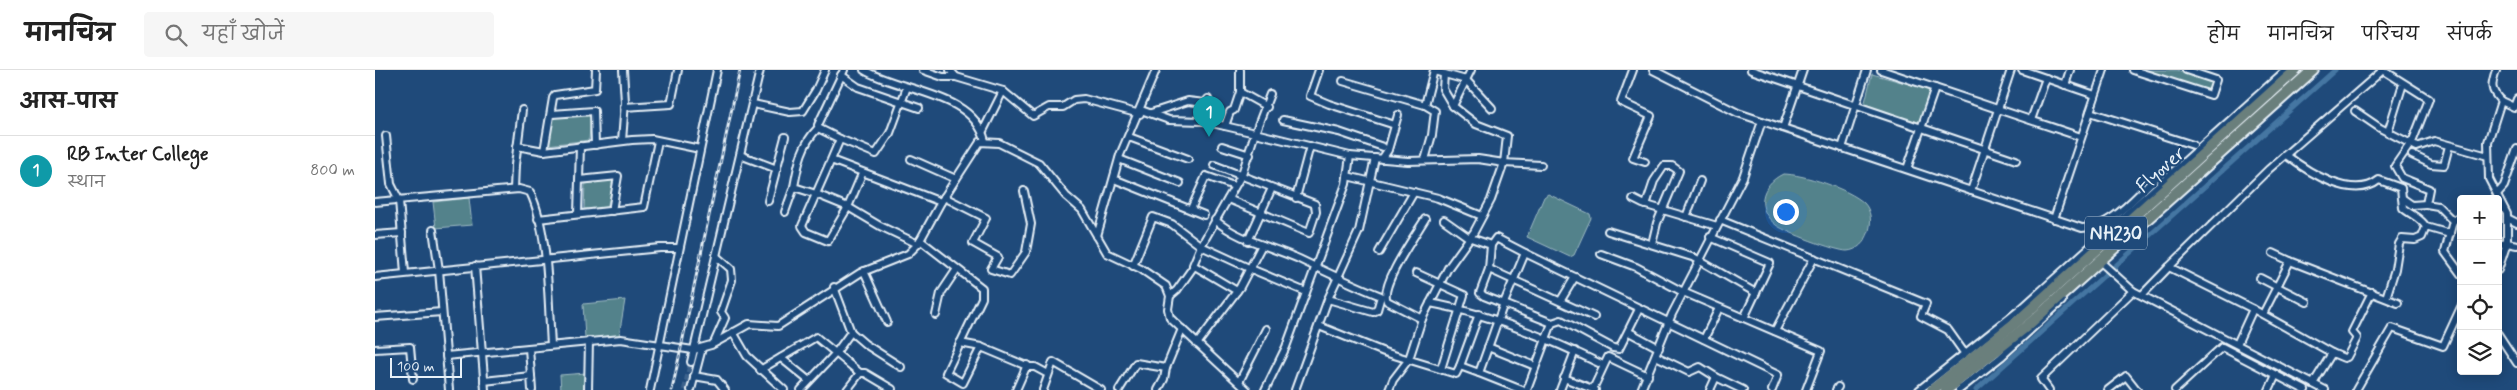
<!DOCTYPE html>
<html lang="hi">
<head>
<meta charset="utf-8">
<style>
  body { margin:0; font-family:Mynerve,"Playpen Sans Deva",sans-serif; background:#f6f6f6; color:#222 }
  .controls { position:absolute; right:15px; bottom:15px; display:grid; overflow:hidden; border-radius:5px; box-shadow:0 2px 12px #0003 }
  .controls button { width:45px; height:45px; display:grid; place-items:center; padding:0; border:0; border-bottom:1px solid #e0e0e0; background:#fff; color:#222; font:25px sans-serif }
  .scale { position:absolute; left:15px; bottom:12px; width:72px; box-sizing:border-box; padding-left:5px; border:2px solid #e8f1f8; border-top:0; font-size:14px; line-height:18px; white-space:nowrap; color:#e8f1f8; -webkit-text-stroke:4px #1f4a7a; paint-order:stroke }
  .you { position:absolute; left:1410px; top:141px; width:18px; height:18px; margin:-12px; border:4px solid #fff; border-radius:50%; background:#1a73e8; box-shadow:0 0 0 8px #1a73e833 }
  .badge { display:grid; place-items:center; width:32px; height:32px; border-radius:50%; background:#b45309; color:#fff; font-size:16px; font-weight:700 }
  .pin { position:absolute; translate:-50% -41px; filter:drop-shadow(0 1px 2px #0008) }
  .pin::after { content:''; position:absolute; top:26px; width:18px; height:15px; background:inherit; clip-path:polygon(0 0,100% 0,50% 100%) }
  .list { margin:0; padding:0; list-style:none }
  h2 { display:flex; justify-content:space-between; align-items:center; height:65px; margin:0; padding:0 20px; font-size:21px }
  h2 small { font-size:16px; font-weight:400; color:#767676 }
  .list li { display:grid; grid-template-columns:32px 1fr auto; gap:15px; align-items:center; box-sizing:border-box; height:70px; padding:0 20px; border-top:1px solid #e0e0e0 }
  .list b { display:block; font-size:19px; white-space:nowrap }
  .list p { margin:0; font-size:16px; white-space:nowrap; color:#767676 }
  .list em { font-size:16px; font-style:normal; color:#767676 }
  .icon { flex:none; width:28px; height:28px; fill:none; stroke:currentColor; stroke-width:2; stroke-linecap:round; stroke-linejoin:round }
  .map { position:relative; flex:none; width:2142px; height:320px; overflow:hidden }
  header { display:flex; align-items:center; gap:30px; box-sizing:border-box; height:70px; padding:0 25px; background:#fff; border-bottom:1px solid #e0e0e0 }
  header strong { font-size:24px }
  nav { display:flex; gap:28px; margin-inline-start:auto; font-size:18px }
  .search { width:350px; height:45px; background:#f6f6f6; display:flex; align-items:center; gap:12px; box-sizing:border-box; padding:0 18px; border-radius:5px; color:#767676; font-size:19px }
  main { display:flex }
  aside { flex:1; background:#fff }
  .map>svg:first-child { display:block }
  .green { fill:#53828b; stroke:#9ebac2 }
  .lines { fill:none; stroke-linecap:round; stroke-linejoin:round }
  .canal { stroke:#4476a2; stroke-width:5 }
  .minor-tunnel { stroke:#3d638d; stroke-width:6; stroke-dasharray:6 3; stroke-linecap:butt }
  .minor-casing { stroke:#e8f1f8; stroke-width:10 }
  .highway-casing { stroke:#e8f1f8; stroke-width:14 }
  .minor { stroke:#1f4a7a; stroke-width:6 }
  .highway { stroke:#6b7f7c; stroke-width:10 }
  .rail-casing { stroke:#e8f1f8; stroke-width:3 }
  .rail { stroke:#1f4a7a; stroke-width:1; stroke-dasharray:4; stroke-linecap:butt }
  .labels { text-anchor:middle; stroke-width:4.5; stroke-linejoin:round; paint-order:stroke }
  .shield { fill:#1f4a7a; stroke:#acbfd2; stroke-width:1 }
  .shield-label { font-size:19px; font-weight:bold; fill:#e8f1f8 }
  .street-label { font-size:20px; fill:#e8f1f8; stroke:#1f4a7a }
</style>
</head>
<body>
<header>
<strong>मानचित्र</strong>
<div class="search"><svg class="icon" aria-label="search" viewBox="0 0 24 24"><circle cx="10" cy="10" r="6"/><path d="M15 15l6 6"/></svg>यहाँ खोजें</div>
<nav><a>होम</a><a>मानचित्र</a><a>परिचय</a><a>संपर्क</a></nav>
</header>
<main>
<aside>
<h2>आस-पास<small></small></h2>
<ul class="list">
<li><span class="badge" style="background:#0f9aa8">1</span><div><b>RB Inter College</b><p>स्थान</p></div><em>800 m</em></li>
</ul>
</aside>
<div class="map">
<svg width="2142" height="320" viewBox="0 0 2142 320">
  <rect width="100%" height="100%" fill="#1f4a7a"/>
  <filter id="ink" filterUnits="userSpaceOnUse"><feTurbulence type="fractalNoise" baseFrequency=".02" numOctaves="2"/><feDisplacementMap in="SourceGraphic" scale="10" xChannelSelector="R" yChannelSelector="G"/><feConvolveMatrix kernelMatrix="1 2 1 2 8 2 1 2 1" color-interpolation-filters="sRGB"/></filter>
  <g filter="url(#ink)">
    <g class="green">
      <polygon points="1764,0 1802,0 1838,12 1834,23"/>
      <polygon points="1497,4 1556,20 1545,56 1489,36"/>
      <polygon points="216,43 214,70 172,75 178,48"/>
      <path d="M1408,104C1428,104 1474,119 1489,133C1503,147 1493,180 1472,181C1461,181 1410,162 1401,155C1380,139 1385,115 1408,104Z"/>
      <polygon points="239,110 232,138 209,139 210,114"/>
      <polygon points="1173,124 1215,144 1216,148 1199,185 1195,187 1152,167 1169,127"/>
      <polygon points="94,128 97,155 61,158 58,132"/>
      <polygon points="250,230 244,266 210,268 208,234"/>
      <polygon points="211,303 210,320 186,320 185,305"/>
    </g>
    <g class="lines">
      <g class="canal">
        <polyline points="1738,198 1960,0"/>
        <polyline points="1601,320 1732,203"/>
      </g>
      <polyline class="minor-tunnel" points="310,320 316,292"/>
      <g class="minor-casing">
        <g id="minor">
          <path d="M489,0C525,22 599,22 610,71"/>
          <polyline points="548,0 568,7 581,7 575,0"/>
          <polyline points="865,0 865,22 892,37"/>
          <polyline points="944,0 935,26 954,34 1020,55"/>
          <polyline points="1096,0 1078,36 1101,54 1132,66 1129,93 1166,95"/>
          <polyline points="1258,0 1246,32 1276,46 1258,88 1270,92"/>
          <path d="M1278,0L1363,43L1707,158C1737,158 1760,126 1782,107"/>
          <polyline points="1376,0 1641,90"/>
          <polyline points="1506,0 1706,67"/>
          <polyline points="1647,0 1720,25"/>
          <polyline points="1758,0 1836,25 1841,10 1811,0"/>
          <polyline points="2008,0 2054,29 2038,70 2020,96 2027,108 2054,119 2051,134 2063,136 2078,151 2070,182 2086,204"/>
          <path d="M2121,0C2116,15 2115,20 2126,31"/>
          <polyline points="1059,1 1091,10 1117,38"/>
          <polyline points="1069,4 1068,19 1078,36"/>
          <polyline points="466,5 483,17 544,38"/>
          <polyline points="581,7 628,21 658,46 674,37 688,37 699,30 709,29 765,44"/>
          <polyline points="968,11 1050,35 1060,41 1057,65 1050,90"/>
          <polyline points="1690,15 1695,0"/>
          <polyline points="895,24 880,63 975,86 1033,91 1103,89 1129,93 1116,130 1099,162 1073,198 1047,249 1034,289 1018,310 1014,320"/>
          <polyline points="378,34 415,42 428,41 441,20 450,0"/>
          <polyline points="1050,35 1059,0"/>
          <polyline points="249,37 296,34 303,0"/>
          <polyline points="1980,41 2005,58 2042,77 2059,71 2113,86"/>
          <polyline points="1715,42 1818,75"/>
          <polyline points="776,43 813,31 830,33 833,29"/>
          <polyline points="177,44 219,41 220,75"/>
          <polyline points="908,50 964,62 1008,77"/>
          <polyline points="1656,50 1671,8"/>
          <polyline points="443,55 469,0"/>
          <polyline points="850,56 855,42 859,40 865,22"/>
          <polyline points="1408,58 1428,0"/>
          <polyline points="608,61 628,21"/>
          <polyline points="2013,62 2027,17"/>
          <polyline points="11,66 16,114 24,130 30,203"/>
          <polyline points="754,67 813,89"/>
          <polyline points="465,69 501,84 515,63 532,17"/>
          <polyline points="247,71 250,32 248,0"/>
          <polyline points="142,76 169,81 257,70 277,69 325,79"/>
          <polyline points="847,76 875,85"/>
          <polyline points="1467,78 1492,0"/>
          <polyline points="169,81 178,28 180,25 220,19 221,0"/>
          <polyline points="365,85 402,99"/>
          <path d="M1911,85C1933,102 1978,131 2004,110L2026,118L2028,138C2036,145 2046,148 2051,157"/>
          <polyline points="2037,85 2056,94 2069,95 2074,76"/>
          <polyline points="536,89 581,109"/>
          <polyline points="744,89 805,113"/>
          <polyline points="1007,89 1013,80 1023,45"/>
          <path d="M456,90L465,69L443,58C426,75 423,95 419,117L441,124L456,90L566,132"/>
          <polyline points="839,95 940,134 941,142 934,163 853,129"/>
          <polyline points="1532,99 1560,18"/>
          <polyline points="487,104 473,137 505,156 543,174"/>
          <polyline points="972,106 1063,128 1107,146"/>
          <polyline points="739,109 829,145"/>
          <polyline points="204,110 243,106 237,141"/>
          <polyline points="139,119 140,95 147,40"/>
          <polyline points="1596,121 1636,0"/>
          <polygon points="441,124 473,137 453,171 431,162 427,156"/>
          <polyline points="2122,124 2129,116 2142,79"/>
          <polyline points="569,127 611,148 598,173 623,187 616,199 635,205 651,182 656,154 649,121"/>
          <polyline points="921,128 935,76"/>
          <polyline points="2027,128 2037,135 2051,134"/>
          <polyline points="1258,129 1268,134 1342,156"/>
          <polyline points="393,131 410,67"/>
          <path d="M0,132L144,119L155,122C174,161 173,231 176,275"/>
          <polyline points="1271,135 1279,111 1289,96 1297,96 1304,101 1282,153 1277,174"/>
          <polyline points="816,139 831,106 859,116"/>
          <polyline points="410,142 419,117"/>
          <polyline points="203,144 205,76"/>
          <polyline points="1311,147 1325,111"/>
          <polyline points="2132,148 2142,153"/>
          <polyline points="163,149 269,137 283,71"/>
          <polyline points="1679,149 1729,0"/>
          <path d="M840,150C865,171 895,176 924,189C951,202 978,215 1006,226L1002,240L998,242L953,229"/>
          <polyline points="1069,150 1093,167 1116,175 1121,168 1150,183 1129,233 1104,303 1147,320"/>
          <polyline points="1345,150 1551,234 1546,246 1573,260 1590,284"/>
          <polyline points="2078,151 2086,145"/>
          <polyline points="58,160 64,200 74,320"/>
          <polyline points="1233,161 1320,188 1381,223"/>
          <polyline points="0,165 27,163"/>
          <polyline points="722,166 745,85 781,0"/>
          <polyline points="1335,167 1395,193 1369,248"/>
          <polyline points="545,170 607,218 607,228 571,303 588,313 606,277"/>
          <polyline points="873,171 897,118"/>
          <polyline points="1116,175 1114,199 1105,223 1109,226 1177,253 1186,250 1238,278 1244,279 1264,239"/>
          <polyline points="2123,175 2132,173 2142,175"/>
          <polyline points="1004,182 1039,122"/>
          <polyline points="1150,183 1403,305 1397,320"/>
          <polyline points="1898,183 1915,191"/>
          <polyline points="1226,184 1261,197 1308,222 1446,281 1431,320"/>
          <polyline points="1728,194 1758,221 1950,320"/>
          <polyline points="100,196 110,320"/>
          <polyline points="758,196 778,147 797,154 826,176 867,104 880,63 828,51 794,50 766,40"/>
          <polyline points="1794,197 1894,99 2008,0"/>
          <polyline points="1114,199 1219,247"/>
          <polyline points="2123,200 2132,173 2132,144 2114,109 2113,72 2126,31 2139,37 2142,29"/>
          <polyline points="489,201 512,252"/>
          <polyline points="1041,203 1089,225 1066,299"/>
          <polyline points="0,207 285,178 304,178"/>
          <polyline points="1885,208 1932,232"/>
          <polyline points="862,221 818,195 826,176 876,199 931,222"/>
          <polyline points="1767,225 1794,197 1878,239 1862,274"/>
          <polyline points="795,226 802,220 819,196"/>
          <polyline points="2011,228 2020,199 2024,174 2027,169 2040,170 2047,167 2051,157 2075,164"/>
          <polyline points="1186,230 1200,207"/>
          <path d="M1055,233C1115,244 1173,268 1228,295"/>
          <polyline points="1878,239 1957,283 1938,314"/>
          <polyline points="1888,244 1915,191 2023,233"/>
          <polyline points="561,245 566,223 582,199"/>
          <polyline points="0,247 67,242"/>
          <path d="M1047,249L1012,231C1004,216 1041,164 1050,149"/>
          <polyline points="944,256 1009,282 1081,304 1085,296 1104,303"/>
          <polyline points="1400,261 1439,188"/>
          <polyline points="358,262 372,286 409,320"/>
          <polyline points="476,262 490,274 526,297"/>
          <polyline points="1254,262 1284,278"/>
          <polyline points="2123,264 2142,293"/>
          <polyline points="1329,269 1344,238"/>
          <polyline points="339,273 350,248 346,242 357,210 356,199 341,186"/>
          <polyline points="585,273 606,277 654,297 660,297 673,304"/>
          <polyline points="822,274 865,217 887,175"/>
          <polyline points="1113,277 1160,296"/>
          <polyline points="154,278 157,320"/>
          <polyline points="0,279 35,277 38,309"/>
          <polyline points="1957,283 1969,288 1972,287 1982,268 1977,262 1997,222"/>
          <polyline points="71,286 246,269 318,280 336,275 374,254 403,256 485,203 533,184 543,174 566,132 605,72 624,73 664,93 691,126 707,140 732,183 766,199 791,216 795,226 793,239 795,248 872,320"/>
          <polyline points="1281,286 1314,302 1325,297 1341,307"/>
          <polyline points="406,288 433,310"/>
          <polyline points="316,292 385,0"/>
          <polyline points="1085,296 1104,244"/>
          <polyline points="385,300 441,267 485,303 472,320"/>
          <polyline points="485,303 490,303 517,319"/>
          <polyline points="319,306 342,310 350,320"/>
          <polyline points="1189,308 1220,320"/>
          <polyline points="109,311 156,306"/>
          <polyline points="864,312 891,259"/>
          <polyline points="1218,319 1233,287 1273,306"/>
          <polyline points="213,320 214,271"/>
          <polyline points="275,320 342,0"/>
          <polyline points="316,320 327,278"/>
          <polyline points="426,320 460,284 476,262 459,217"/>
          <polyline points="641,320 652,295"/>
          <polyline points="668,320 678,292 726,320"/>
          <polyline points="744,320 761,293 791,298 807,259"/>
          <polyline points="783,320 789,309 791,298"/>
          <polyline points="890,320 911,277 971,114 975,86"/>
          <polyline points="920,320 953,229 984,161 1000,88"/>
          <polyline points="1152,320 1177,253"/>
          <polyline points="1185,320 1200,281"/>
          <polyline points="1266,320 1297,244 1368,107 1387,51"/>
          <polyline points="1335,320 1341,307 1368,320"/>
          <polyline points="1461,320 1463,317"/>
          <polyline points="1544,320 1647,238 1911,0"/>
          <polyline points="1584,320 1626,287 1687,231"/>
          <polyline points="1674,320 1666,309 1758,221"/>
          <polyline points="1733,320 1751,306 1762,320"/>
          <polyline points="1800,320 1847,277 1930,320"/>
          <polyline points="1894,320 1901,305"/>
          <polyline points="1981,320 2017,258 2068,276 2086,237"/>
        </g>
      </g>
      <g class="highway-casing">
        <g id="highway">
          <polyline points="1557,320 1645,249 1921,0"/>
          <polyline points="1571,320 1652,256 1938,0"/>
        </g>
      </g>
      <use href="#minor" class="minor"/>
      <use href="#highway" class="highway"/>
      <g class="rail-casing">
        <polyline id="rail" points="297,320 365,0"/>
      </g>
      <use href="#rail" class="rail"/>
    </g>
  </g>
  <g class="labels">
    <rect class="shield" x="1710" y="146.5" width="62" height="33" rx="4"/>
    <g class="shield-label">
      <text x="1741" y="170">NH230</text>
    </g>
    <g class="street-label">
      <text transform="translate(1785 99) rotate(-42)" y="7">Flyover</text>
    </g>
  </g>
</svg>
<div class="controls">
<button>+</button>
<button>−</button>
<button><svg class="icon" aria-label="locate" viewBox="0 0 24 24"><circle cx="12" cy="12" r="6"/><path d="M12 2v4M12 18v4M2 12h4M18 12h4"/></svg></button>
<button><svg class="icon" aria-label="layers" viewBox="0 0 24 24"><path d="M12 4l9 5-9 5-9-5zM3 14l9 5 9-5"/></svg></button>
</div>
<div class="scale">100 m</div>
<div class="you"></div>
<div class="pin badge" style="left:834px;top:67px;background:#0f9aa8">1</div>
</div>
</main>
</body>
</html>
